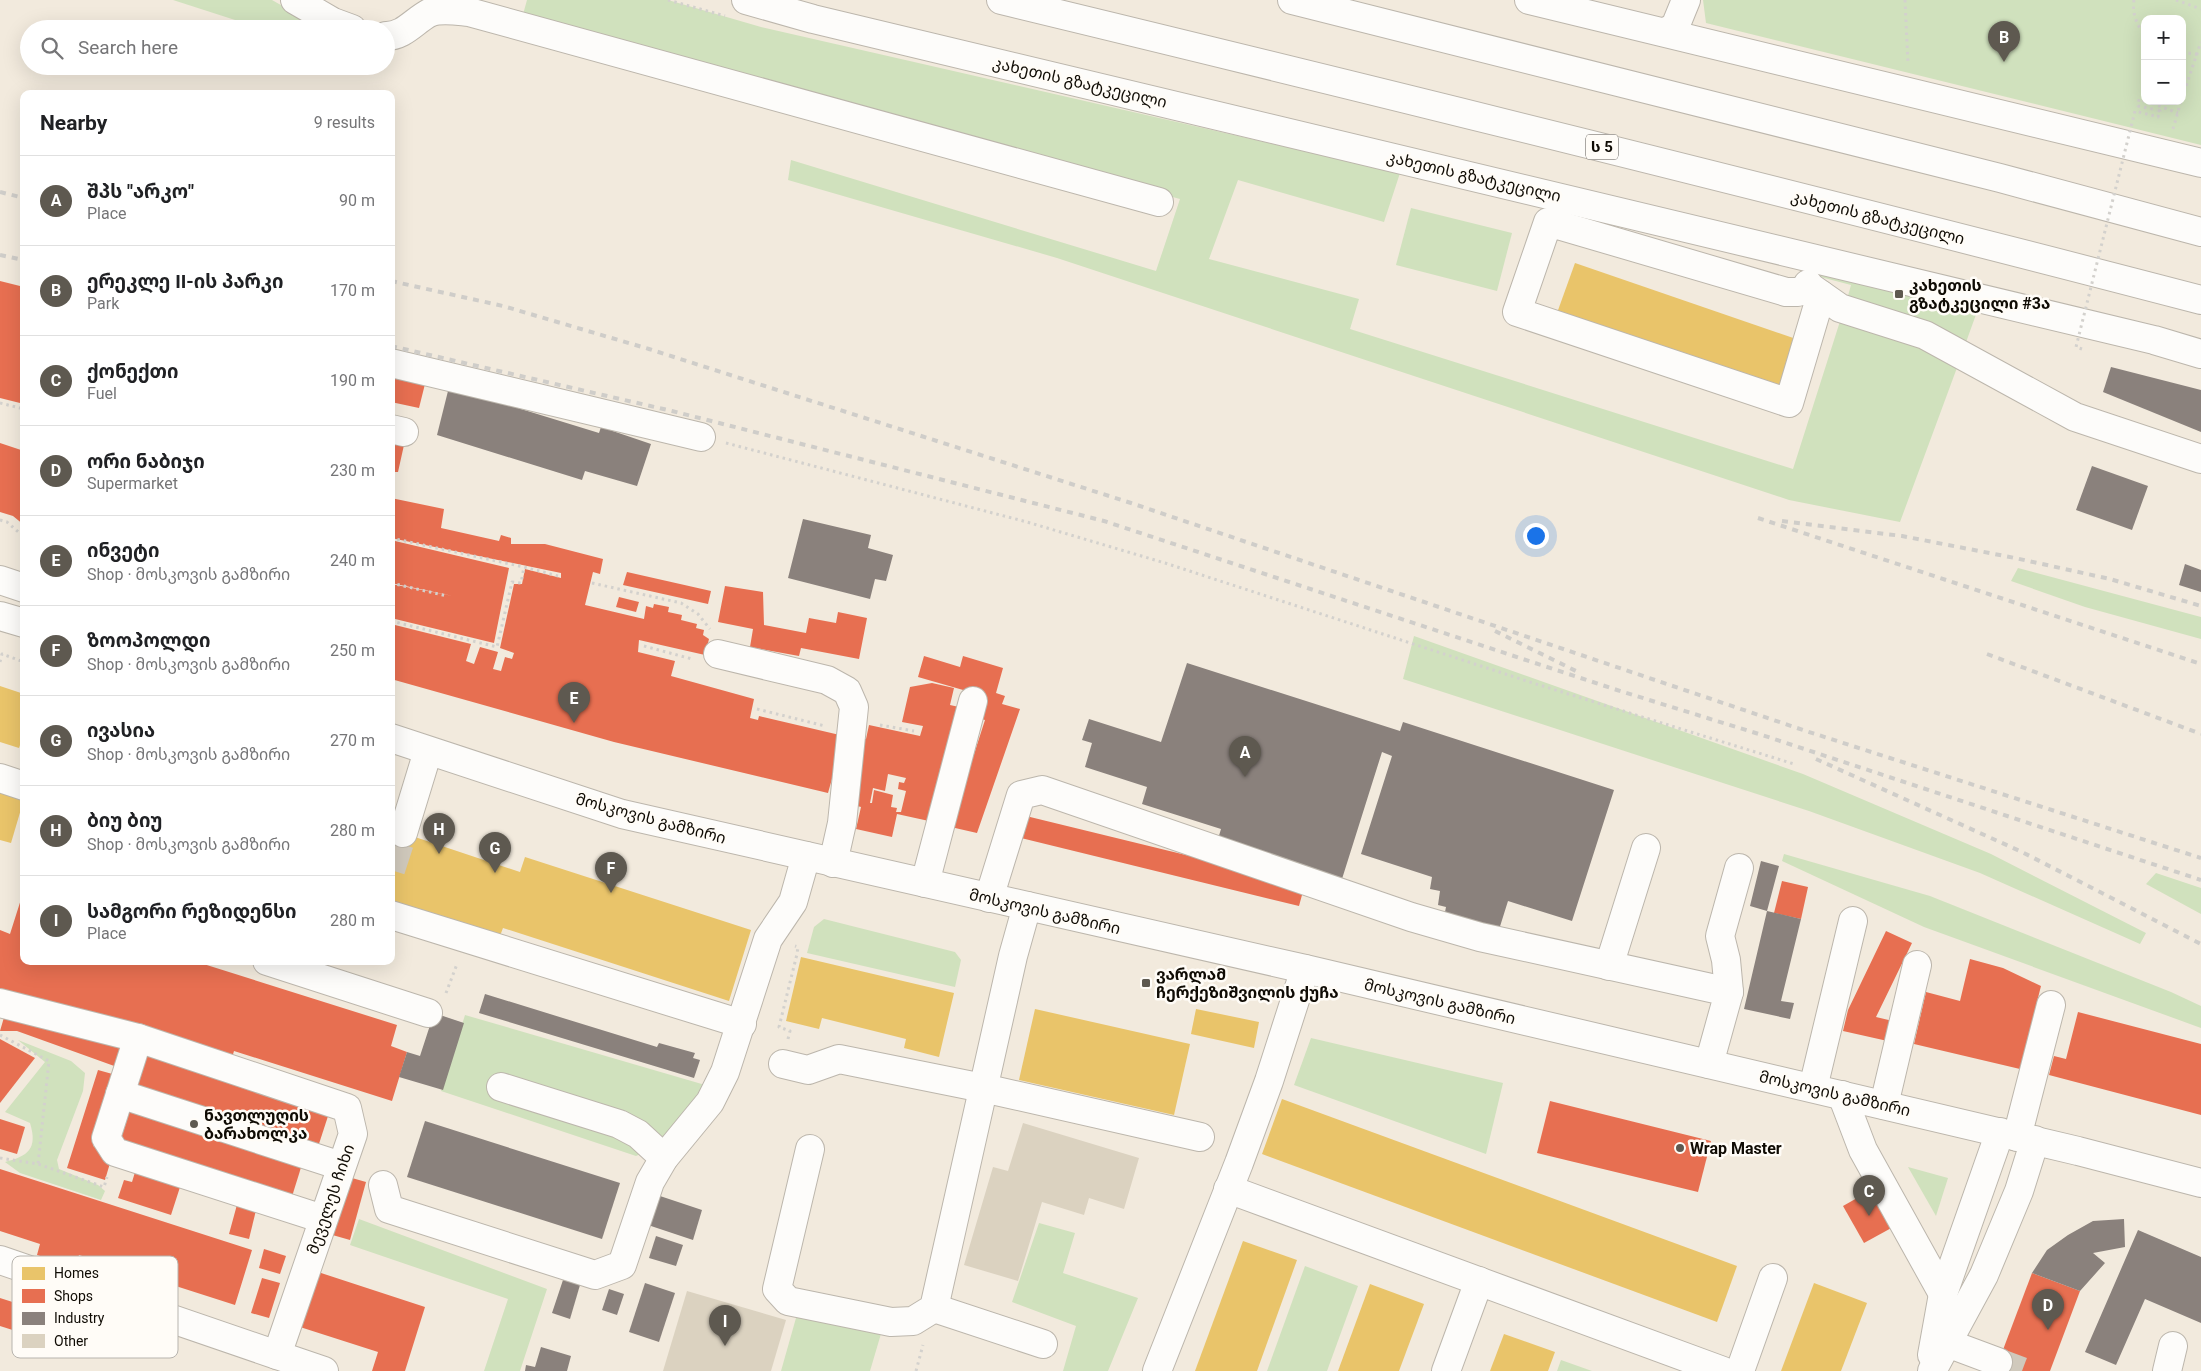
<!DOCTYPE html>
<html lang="en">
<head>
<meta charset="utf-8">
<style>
  body { margin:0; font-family:Roboto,"Noto Sans Georgian",sans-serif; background:#f2f2f2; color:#202124 }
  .controls { position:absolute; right:15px; top:15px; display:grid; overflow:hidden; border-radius:10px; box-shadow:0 5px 20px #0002 }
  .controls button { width:45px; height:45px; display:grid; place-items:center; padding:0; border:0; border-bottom:1px solid #e0e0e0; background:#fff; color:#202124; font:25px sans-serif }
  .you { position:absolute; left:1535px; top:535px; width:18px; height:18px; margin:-12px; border:4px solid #fff; border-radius:50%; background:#1a73e8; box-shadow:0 0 0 8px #1a73e833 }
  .badge { display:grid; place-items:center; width:32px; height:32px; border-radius:50%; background:#5e5950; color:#fff; font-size:16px; font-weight:700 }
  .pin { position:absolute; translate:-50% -41px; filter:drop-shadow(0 1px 2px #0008) }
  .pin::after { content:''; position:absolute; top:26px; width:18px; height:15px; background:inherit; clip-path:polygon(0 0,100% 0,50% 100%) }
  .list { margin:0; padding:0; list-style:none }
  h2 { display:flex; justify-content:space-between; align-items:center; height:65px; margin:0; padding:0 20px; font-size:21px }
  h2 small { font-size:16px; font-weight:400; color:#757577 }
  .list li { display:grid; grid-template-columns:32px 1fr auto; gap:15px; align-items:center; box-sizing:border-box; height:90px; padding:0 20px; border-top:1px solid #e0e0e0 }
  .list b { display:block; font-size:19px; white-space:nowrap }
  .list p { margin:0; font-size:16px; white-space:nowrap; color:#757577 }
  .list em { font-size:16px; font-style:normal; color:#757577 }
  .icon { flex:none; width:28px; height:28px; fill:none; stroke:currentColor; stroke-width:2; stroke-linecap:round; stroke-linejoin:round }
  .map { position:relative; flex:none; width:2201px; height:1371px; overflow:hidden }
  .search { position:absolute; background:#fff; box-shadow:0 5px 20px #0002; left:20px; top:20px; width:375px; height:55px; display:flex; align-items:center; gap:12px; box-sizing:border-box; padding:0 18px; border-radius:28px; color:#757577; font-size:19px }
  .panel { position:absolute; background:#fff; box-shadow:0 5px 20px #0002; left:20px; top:90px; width:375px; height:875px; border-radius:10px }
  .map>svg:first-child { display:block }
  .green { fill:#d0e1bd; fill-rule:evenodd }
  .homes { fill:#e9c46a }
  .shops { fill:#e76f51; fill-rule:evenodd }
  .industry { fill:#8a817c }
  .building { fill:#dbd2c0 }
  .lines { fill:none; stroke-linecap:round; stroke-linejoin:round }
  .minor-tunnel { stroke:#d0c9bc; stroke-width:28; stroke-dasharray:28 14; stroke-linecap:butt }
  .minor-casing { stroke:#bcb6ac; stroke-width:30 }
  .major-casing { stroke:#bcb6ac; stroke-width:30 }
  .highway-casing { stroke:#bcb6ac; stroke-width:30 }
  .path { stroke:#d3d1cd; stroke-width:3; stroke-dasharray:2.5 4; stroke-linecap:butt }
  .minor { stroke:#fdfcfa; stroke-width:28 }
  .major { stroke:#fdfcfa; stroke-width:28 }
  .highway { stroke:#fdfcfa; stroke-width:28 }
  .rail { stroke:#cfcdc9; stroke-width:4; stroke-dasharray:6 6; stroke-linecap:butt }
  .path-bridge { stroke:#d3d1cd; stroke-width:3; stroke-dasharray:2.5 4; stroke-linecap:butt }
  .poi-dot { fill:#5e5950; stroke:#fffcf7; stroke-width:2 }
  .labels { text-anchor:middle; stroke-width:5; stroke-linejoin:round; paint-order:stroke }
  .shield { fill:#fffcf7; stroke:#57534d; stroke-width:1 }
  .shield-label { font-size:15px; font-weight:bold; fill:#0f0b04 }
  .street-label { font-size:16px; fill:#0f0b04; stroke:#fffcf7 }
  .poi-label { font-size:16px; font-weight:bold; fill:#0f0b04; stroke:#fffcf7; text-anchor:start }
  .key { fill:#fffcf7; stroke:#b7b4ae; stroke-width:1 }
  .key-label { font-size:14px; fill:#0f0b04 }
</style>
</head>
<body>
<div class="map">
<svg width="2201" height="1371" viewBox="0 0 2201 1371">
  <rect width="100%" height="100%" fill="#f2eadd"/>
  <g class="green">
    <polygon points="173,0 272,0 323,29 263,29"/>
    <polygon points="527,0 668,0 761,27 1400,173 1384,222 1238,180 1209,259 1359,299 1350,329 1793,469 1842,315 1926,344 1958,365 1900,522 1789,500 1057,258 788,180 791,160 1156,271 1180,199 522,18"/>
    <path d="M1703,0H2201V145L1706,23ZM2145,19H2182V101H2145Z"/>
    <polygon points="1411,208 1512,233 1497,291 1396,265"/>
    <polygon points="1824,272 1978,309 1965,345 1937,326 1846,303 1851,285 1813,275"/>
    <polygon points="2018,568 2201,617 2201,639 2085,607 2011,581"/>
    <polygon points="1414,636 1803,774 1991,854 2146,933 2140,944 1980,873 1809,811 1403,679"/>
    <polygon points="1784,854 1930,896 2171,992 2201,1006 2201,1028 1924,927 1782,861"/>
    <polygon points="2156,873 2201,888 2201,914 2146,884"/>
    <polygon points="824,919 955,952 961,960 955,987 807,953 814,927"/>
    <polygon points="465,1015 712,1087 663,1144 636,1156 441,1091"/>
    <polygon points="1311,1038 1503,1083 1486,1154 1294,1085"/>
    <path d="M18,1040L71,1061L85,1073L83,1091L57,1160L59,1169L98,1185L105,1191L101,1200L20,1173L5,1162C28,1156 38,1149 30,1123L5,1112L45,1062Z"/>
    <polygon points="1908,1167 1948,1178 1936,1216"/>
    <polygon points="359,1219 547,1289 520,1371 484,1371 508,1299 350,1245"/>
    <polygon points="1039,1223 1075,1233 1063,1273 1138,1298 1108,1371 1063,1371 1076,1326 1012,1302"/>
    <polygon points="1305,1266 1358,1286 1327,1371 1267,1371"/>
    <polygon points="819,1316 883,1327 870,1371 781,1371 796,1318"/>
    <polygon points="1561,1360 1592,1371 1557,1371"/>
  </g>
  <g class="homes">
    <polygon points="1575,263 1802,341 1788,392 1557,313"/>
    <polygon points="0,686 24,694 24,734 19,748 0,742"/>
    <polygon points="0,788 24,799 11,843 0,840"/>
    <polygon points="391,829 520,872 525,857 751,930 729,1001 503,928 498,941 391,906"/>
    <polygon points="801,957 954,993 939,1057 904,1048 906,1039 822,1018 819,1029 786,1021"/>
    <polygon points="1035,1009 1190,1044 1174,1115 1019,1080"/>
    <polygon points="1196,1009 1259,1022 1254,1048 1191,1034"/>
    <polygon points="1282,1099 1737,1266 1717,1322 1262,1154"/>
    <polygon points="1243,1241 1297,1260 1257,1371 1195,1371"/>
    <polygon points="1814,1283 1867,1303 1841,1371 1781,1371"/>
    <polygon points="1370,1284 1424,1304 1399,1371 1338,1371"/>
    <polygon points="1504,1334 1555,1352 1548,1371 1490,1371"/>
  </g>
  <g class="shops">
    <polygon points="0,281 24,287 24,404 0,398"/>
    <polygon points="391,372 426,380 419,408 391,402"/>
    <polygon points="391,442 404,445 398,472 395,472 392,484"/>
    <polygon points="0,443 24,451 24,525 13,516 0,512"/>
    <polygon points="391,498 444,509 441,528 499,541 501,535 511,538 511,544 545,544 603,559 600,574 593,572 585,605 644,619 646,606 653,608 654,604 669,607 668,612 682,615 681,620 697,624 696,628 704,630 703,635 709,639 705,655 639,640 638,652 675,661 671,676 754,699 750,718 758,720 759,716 844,736 828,793 614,742 391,679 391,624 471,644 466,661 474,664 480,647 498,652 493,669 501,671 505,657 512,659 514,653 500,648 514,584 522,584 525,569 561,578 561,573 391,538"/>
    <polygon points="395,541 509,568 494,643 391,618 391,584 453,596 391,583 391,557"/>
    <polygon points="627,572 711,591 708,604 623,585"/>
    <polygon points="725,586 763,592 764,625 806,633 809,618 836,623 838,612 867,618 859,659 801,648 799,656 750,647 753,629 718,622"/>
    <polygon points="619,597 639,602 636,612 616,607"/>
    <polygon points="924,656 960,667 963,656 1003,668 996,693 1005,696 1002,704 1020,709 977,833 942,825 967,776 985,720 977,718 984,696 918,677"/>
    <path d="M932,683L954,688L950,705L959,707L938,823L897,814L892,837L856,829L861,807L846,803L861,737L866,739L869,725L920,736L923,726L902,722L910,687ZM888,774L906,778L904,783L899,782L898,789L906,791L901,812H896L897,808L891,807L893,795L874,790L872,803H870L873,788L885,791Z"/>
    <polygon points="1026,816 1305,884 1299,906 1021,838"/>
    <polygon points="1782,881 1808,887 1801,919 1774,913"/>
    <polygon points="23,893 24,961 194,961 397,1025 391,1046 407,1052 392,1101 234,1051 231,1061 0,988 0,930 10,934"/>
    <polygon points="1886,931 1912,943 1876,1017 1897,1022 1892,1042 1843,1031 1848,1010"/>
    <polygon points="1970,959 2003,968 2041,986 2020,1069 1914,1044 1926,992 1960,1001"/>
    <polygon points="2078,1012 2201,1044 2201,1115 2049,1075 2054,1056 2066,1059"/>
    <polygon points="5,1014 123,1048 117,1067 17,1031 0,1031"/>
    <polygon points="0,1039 35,1058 0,1103"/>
    <polygon points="148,1052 330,1110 316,1153 134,1095"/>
    <polygon points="98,1070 116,1075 93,1146 113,1153 105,1180 67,1168"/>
    <polygon points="1550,1101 1711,1141 1698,1192 1537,1153"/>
    <polygon points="131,1107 303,1161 290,1203 118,1148"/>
    <polygon points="0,1119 25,1127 17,1154 0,1149"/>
    <polygon points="0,1169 252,1250 235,1305 79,1255 75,1267 37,1255 40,1244 0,1231"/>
    <polygon points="136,1169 181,1184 171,1215 118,1198 124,1180 132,1182"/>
    <polygon points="345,1176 366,1182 350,1240 329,1234"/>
    <polygon points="1873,1189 1895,1226 1864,1243 1843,1206"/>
    <polygon points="238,1201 257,1206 249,1239 229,1234"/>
    <polygon points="264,1249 286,1256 280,1274 259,1268"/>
    <polygon points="318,1272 425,1307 405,1371 372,1371 378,1352 300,1327"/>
    <polygon points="2032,1273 2080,1291 2050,1371 1995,1371"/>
    <polygon points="262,1278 280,1283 269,1318 251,1313"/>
    <polygon points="0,1298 53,1315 44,1340 0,1326"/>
  </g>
  <g class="industry">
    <polygon points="2111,367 2201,390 2201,432 2103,392"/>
    <polygon points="449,387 599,433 601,427 651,444 637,486 585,471 582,480 437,435"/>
    <polygon points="2092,466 2148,486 2132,530 2076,510"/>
    <polygon points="803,519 871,535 868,548 893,555 886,581 875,579 870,599 788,578"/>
    <polygon points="2185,564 2201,570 2201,592 2179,585"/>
    <polygon points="1187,663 1400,731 1403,722 1614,790 1572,921 1508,901 1497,936 1443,922 1446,907 1438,905 1440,891 1430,889 1432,877 1361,854 1392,756 1382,752 1342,879 1218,839 1221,829 1142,804 1147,787 1085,767 1092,743 1082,740 1089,719 1161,742"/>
    <polygon points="1761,861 1779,866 1767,911 1801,919 1781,1001 1794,1003 1790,1019 1744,1009 1767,911 1750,906"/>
    <polygon points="485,994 657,1047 659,1043 695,1053 693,1058 700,1060 694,1078 479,1013"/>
    <polygon points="434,1013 464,1023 443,1090 399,1077 407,1052 420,1056"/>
    <polygon points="425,1121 620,1183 602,1239 407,1177"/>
    <polygon points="654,1194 702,1210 693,1240 645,1224"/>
    <polygon points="2124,1219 2125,1247 2093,1253 2105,1263 2080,1291 2032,1273 2047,1250 2068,1235 2093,1221"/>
    <polygon points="2138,1230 2201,1257 2201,1323 2145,1299 2116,1365 2085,1352"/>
    <polygon points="656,1236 683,1245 676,1266 649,1258"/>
    <polygon points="563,1280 580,1285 570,1319 552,1313"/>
    <polygon points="645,1283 675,1293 659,1342 629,1332"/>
    <polygon points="609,1289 624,1294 617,1315 602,1310"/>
    <polygon points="541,1347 571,1356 567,1371 525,1371 526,1365 535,1367"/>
  </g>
  <g class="building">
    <polygon points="1023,1123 1139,1158 1124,1209 1089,1198 1084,1215 1042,1202 1018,1281 964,1265 993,1167 1008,1171"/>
    <polygon points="687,1291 786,1320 771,1371 663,1371"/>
  </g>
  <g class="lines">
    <g class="minor-tunnel">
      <polyline points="391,870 403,833"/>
      <polyline points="1998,1362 2022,1371"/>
    </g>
    <g class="minor-casing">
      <g id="minor">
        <polyline points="295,0 333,22 352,29"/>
        <polyline points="746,0 813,19 2154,340 2201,354"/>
        <polyline points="1529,0 2201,163"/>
        <polyline points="1665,32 1675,27 1686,0"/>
        <path d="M386,36C404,36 414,21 429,13C440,8 457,11 469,12L1159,202"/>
        <polyline points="1808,284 1810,287 1840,308 1925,335 2075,417 2201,459"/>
        <polyline points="1810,287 1798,292 1786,292 1548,222 1517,312 1789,403 1821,295"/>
        <polyline points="391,363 701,437"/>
        <polyline points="391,429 404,432"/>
        <polyline points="718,654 827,680 847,691 854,707 842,823 833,863"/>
        <polyline points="0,778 24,786"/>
        <polyline points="403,833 428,751"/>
        <polyline points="925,883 973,701"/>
        <polyline points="989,898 1021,795 1042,790 1411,917 1480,937 1729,992 1709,1064"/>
        <polyline points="391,915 742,1024"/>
        <polyline points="267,961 428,1013"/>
        <polyline points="1609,966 1646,848"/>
        <polyline points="1729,992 1726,960 1720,936 1739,868"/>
        <polyline points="0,1003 138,1038 347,1108 353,1134 277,1355 0,1260"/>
        <polyline points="138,1038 106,1138 115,1152 323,1219"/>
        <polyline points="783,1064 808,1070 839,1059 983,1088 1200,1137"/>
        <polyline points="501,1087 619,1124 638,1134 664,1158"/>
        <polyline points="1813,1088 1853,921"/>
        <polyline points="120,1094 341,1166"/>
        <polyline points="1842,1095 1863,1150 1943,1294"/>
        <polyline points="1884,1105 1917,965"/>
        <polyline points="2017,1137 2051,1005"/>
        <polyline points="810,1149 777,1289 788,1301 891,1322 913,1321 934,1308 1013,956 1027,906"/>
        <polyline points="383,1185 389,1209 595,1275 622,1265 650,1182 664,1158 710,1102 725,1072 768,939 793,902 806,856"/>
        <polyline points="1228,1189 1723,1371"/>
        <polyline points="934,1308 1043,1344"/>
        <polyline points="1947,1343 1998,1362"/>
        <polyline points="277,1355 324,1371"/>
        <polyline points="1932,1355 1943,1294 2000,1132"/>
        <polyline points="1157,1371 1239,1163 1269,1081 1305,969"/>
        <polyline points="1446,1371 1479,1281"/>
        <polyline points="1740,1371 1773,1278"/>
        <polyline points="1932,1371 1984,1275 2019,1191 2035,1140"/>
        <polyline points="2167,1371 2173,1346"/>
      </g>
    </g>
    <g class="major-casing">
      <g id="major">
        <polyline points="0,580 24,588"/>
        <polyline points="0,616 24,623"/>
        <polyline points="391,738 622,814 1305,969 2078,1151 2201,1183"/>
      </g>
    </g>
    <g class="highway-casing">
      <g id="highway">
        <path d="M1001,0C1402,97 1802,196 2201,300"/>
        <polyline points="1292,0 2000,178 2201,232"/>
      </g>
    </g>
    <g class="path">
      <polyline points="668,0 725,16"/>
      <polyline points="1905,0 1908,64"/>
      <path d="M2134,0C2132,11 2136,26 2145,34"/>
      <polyline points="2176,0 2201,9"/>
      <polyline points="2182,52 2201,55"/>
      <polyline points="2182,98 2201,42"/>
      <polyline points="2145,101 2139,99 2138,106 2157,110"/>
      <polyline points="2146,101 2178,113"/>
      <polyline points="2173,129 2181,101"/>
      <polyline points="0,403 24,409"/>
      <polyline points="726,443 1027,522 1165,563 1533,683 1794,764"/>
      <polyline points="0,520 7,522 24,537"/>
      <polyline points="391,538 524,567"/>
      <polyline points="391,583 447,596"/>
      <polyline points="592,583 681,603 698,614 710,629"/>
      <polyline points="391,621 497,647 512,582 521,583 524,567 558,576"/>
      <polyline points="644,646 692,659"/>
      <polyline points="0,662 2,654 24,662"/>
      <polyline points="757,709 825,726"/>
      <polyline points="880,725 914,731"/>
      <polyline points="446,993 457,964"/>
      <polyline points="0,1035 49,1061 38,1164"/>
      <polyline points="788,1039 790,1031 779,1027 797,954 798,947 795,946"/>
      <polyline points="0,1158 38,1164 104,1187 107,1177"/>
      <polyline points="916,1371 923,1345"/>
    </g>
    <use href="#minor" class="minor"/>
    <use href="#major" class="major"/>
    <use href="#highway" class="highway"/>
    <g class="rail">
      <polyline points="0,192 24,198"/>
      <polyline points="0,255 24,260"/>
      <polyline points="391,281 503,306 649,349 1131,503 1806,731 2201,858"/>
      <polyline points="391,346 672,411 1104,521 1617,690 1762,735 2201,880"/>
      <polyline points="1758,518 2201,664"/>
      <polyline points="1782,521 1902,536 2015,558 2110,579 2201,606"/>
      <polyline points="1495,631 1578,672"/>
      <polyline points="1987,654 2201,734"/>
      <polyline points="1816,759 2022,852 2201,944"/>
    </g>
    <polyline class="path-bridge" points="2082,349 2076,347 2135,111 2158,117 2160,111 2157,110"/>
  </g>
  <g class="poi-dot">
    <rect x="1894" y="289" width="10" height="10" rx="2.5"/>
    <rect x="1141" y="978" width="10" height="10" rx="2.5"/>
    <circle cx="194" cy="1124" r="5"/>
    <circle cx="1680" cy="1148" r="5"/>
  </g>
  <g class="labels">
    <rect class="shield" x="1586" y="134.5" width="32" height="25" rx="4"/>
    <g class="shield-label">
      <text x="1602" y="152">ს 5</text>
    </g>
    <g class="street-label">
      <text transform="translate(1080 82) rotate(13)" y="6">კახეთის გზატკეცილი</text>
      <text transform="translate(1474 176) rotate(13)" y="6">კახეთის გზატკეცილი</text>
      <text transform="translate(1878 217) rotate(14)" y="6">კახეთის გზატკეცილი</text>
      <text transform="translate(651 818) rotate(15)" y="6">მოსკოვის გამზირი</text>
      <text transform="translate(1045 911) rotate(13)" y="6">მოსკოვის გამზირი</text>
      <text transform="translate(1440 1001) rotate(13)" y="6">მოსკოვის გამზირი</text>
      <text transform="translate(1835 1093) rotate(13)" y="6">მოსკოვის გამზირი</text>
      <text transform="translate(330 1199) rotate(-71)" y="6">მეველეს ჩიხი</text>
    </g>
    <g class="poi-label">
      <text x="1909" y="291">კახეთის<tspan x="1909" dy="18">გზატკეცილი #3ა</tspan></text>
      <text x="1156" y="980">ვარლამ<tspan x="1156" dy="18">ჩერქეზიშვილის ქუჩა</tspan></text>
      <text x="204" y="1121">ნავთლუღის<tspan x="204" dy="18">ბარახოლკა</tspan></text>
      <text x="1690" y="1154">Wrap Master</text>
    </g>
  </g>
  <rect x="12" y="1256" width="166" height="102" rx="8" class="key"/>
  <rect x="22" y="1267" width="23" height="13" fill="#e9c46a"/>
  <rect x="22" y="1289" width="23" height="14" fill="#e76f51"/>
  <rect x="22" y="1312" width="23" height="13" fill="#8a817c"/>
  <rect x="22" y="1334" width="23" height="14" fill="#dbd2c0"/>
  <g class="key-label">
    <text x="54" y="1278">Homes</text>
    <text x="54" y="1301">Shops</text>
    <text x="54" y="1323">Industry</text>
    <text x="54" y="1346">Other</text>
  </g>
</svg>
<div class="controls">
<button>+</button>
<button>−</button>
</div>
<div class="you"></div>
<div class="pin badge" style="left:1245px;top:777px">A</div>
<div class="pin badge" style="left:2004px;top:62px">B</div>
<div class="pin badge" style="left:1869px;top:1216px">C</div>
<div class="pin badge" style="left:2048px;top:1330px">D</div>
<div class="pin badge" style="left:574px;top:723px">E</div>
<div class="pin badge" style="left:611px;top:893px">F</div>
<div class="pin badge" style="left:495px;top:873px">G</div>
<div class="pin badge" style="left:439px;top:854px">H</div>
<div class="pin badge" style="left:725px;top:1346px">I</div>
<div class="search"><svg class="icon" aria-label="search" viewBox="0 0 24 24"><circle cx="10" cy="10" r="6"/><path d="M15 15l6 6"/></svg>Search here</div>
<section class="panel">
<h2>Nearby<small>9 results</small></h2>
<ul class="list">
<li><span class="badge">A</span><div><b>შპს &quot;არკო&quot;</b><p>Place</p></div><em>90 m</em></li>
<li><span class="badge">B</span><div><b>ერეკლე II-ის პარკი</b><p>Park</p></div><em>170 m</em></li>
<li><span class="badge">C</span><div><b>ქონექთი</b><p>Fuel</p></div><em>190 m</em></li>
<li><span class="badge">D</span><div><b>ორი ნაბიჯი</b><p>Supermarket</p></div><em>230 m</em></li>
<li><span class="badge">E</span><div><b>ინვეტი</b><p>Shop · მოსკოვის გამზირი</p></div><em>240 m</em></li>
<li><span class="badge">F</span><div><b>ზოოპოლდი</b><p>Shop · მოსკოვის გამზირი</p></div><em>250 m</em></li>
<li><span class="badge">G</span><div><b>ივასია</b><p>Shop · მოსკოვის გამზირი</p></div><em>270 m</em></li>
<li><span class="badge">H</span><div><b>ბიუ ბიუ</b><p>Shop · მოსკოვის გამზირი</p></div><em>280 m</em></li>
<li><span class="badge">I</span><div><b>სამგორი რეზიდენსი</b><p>Place</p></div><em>280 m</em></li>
</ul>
</section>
</div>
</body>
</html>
